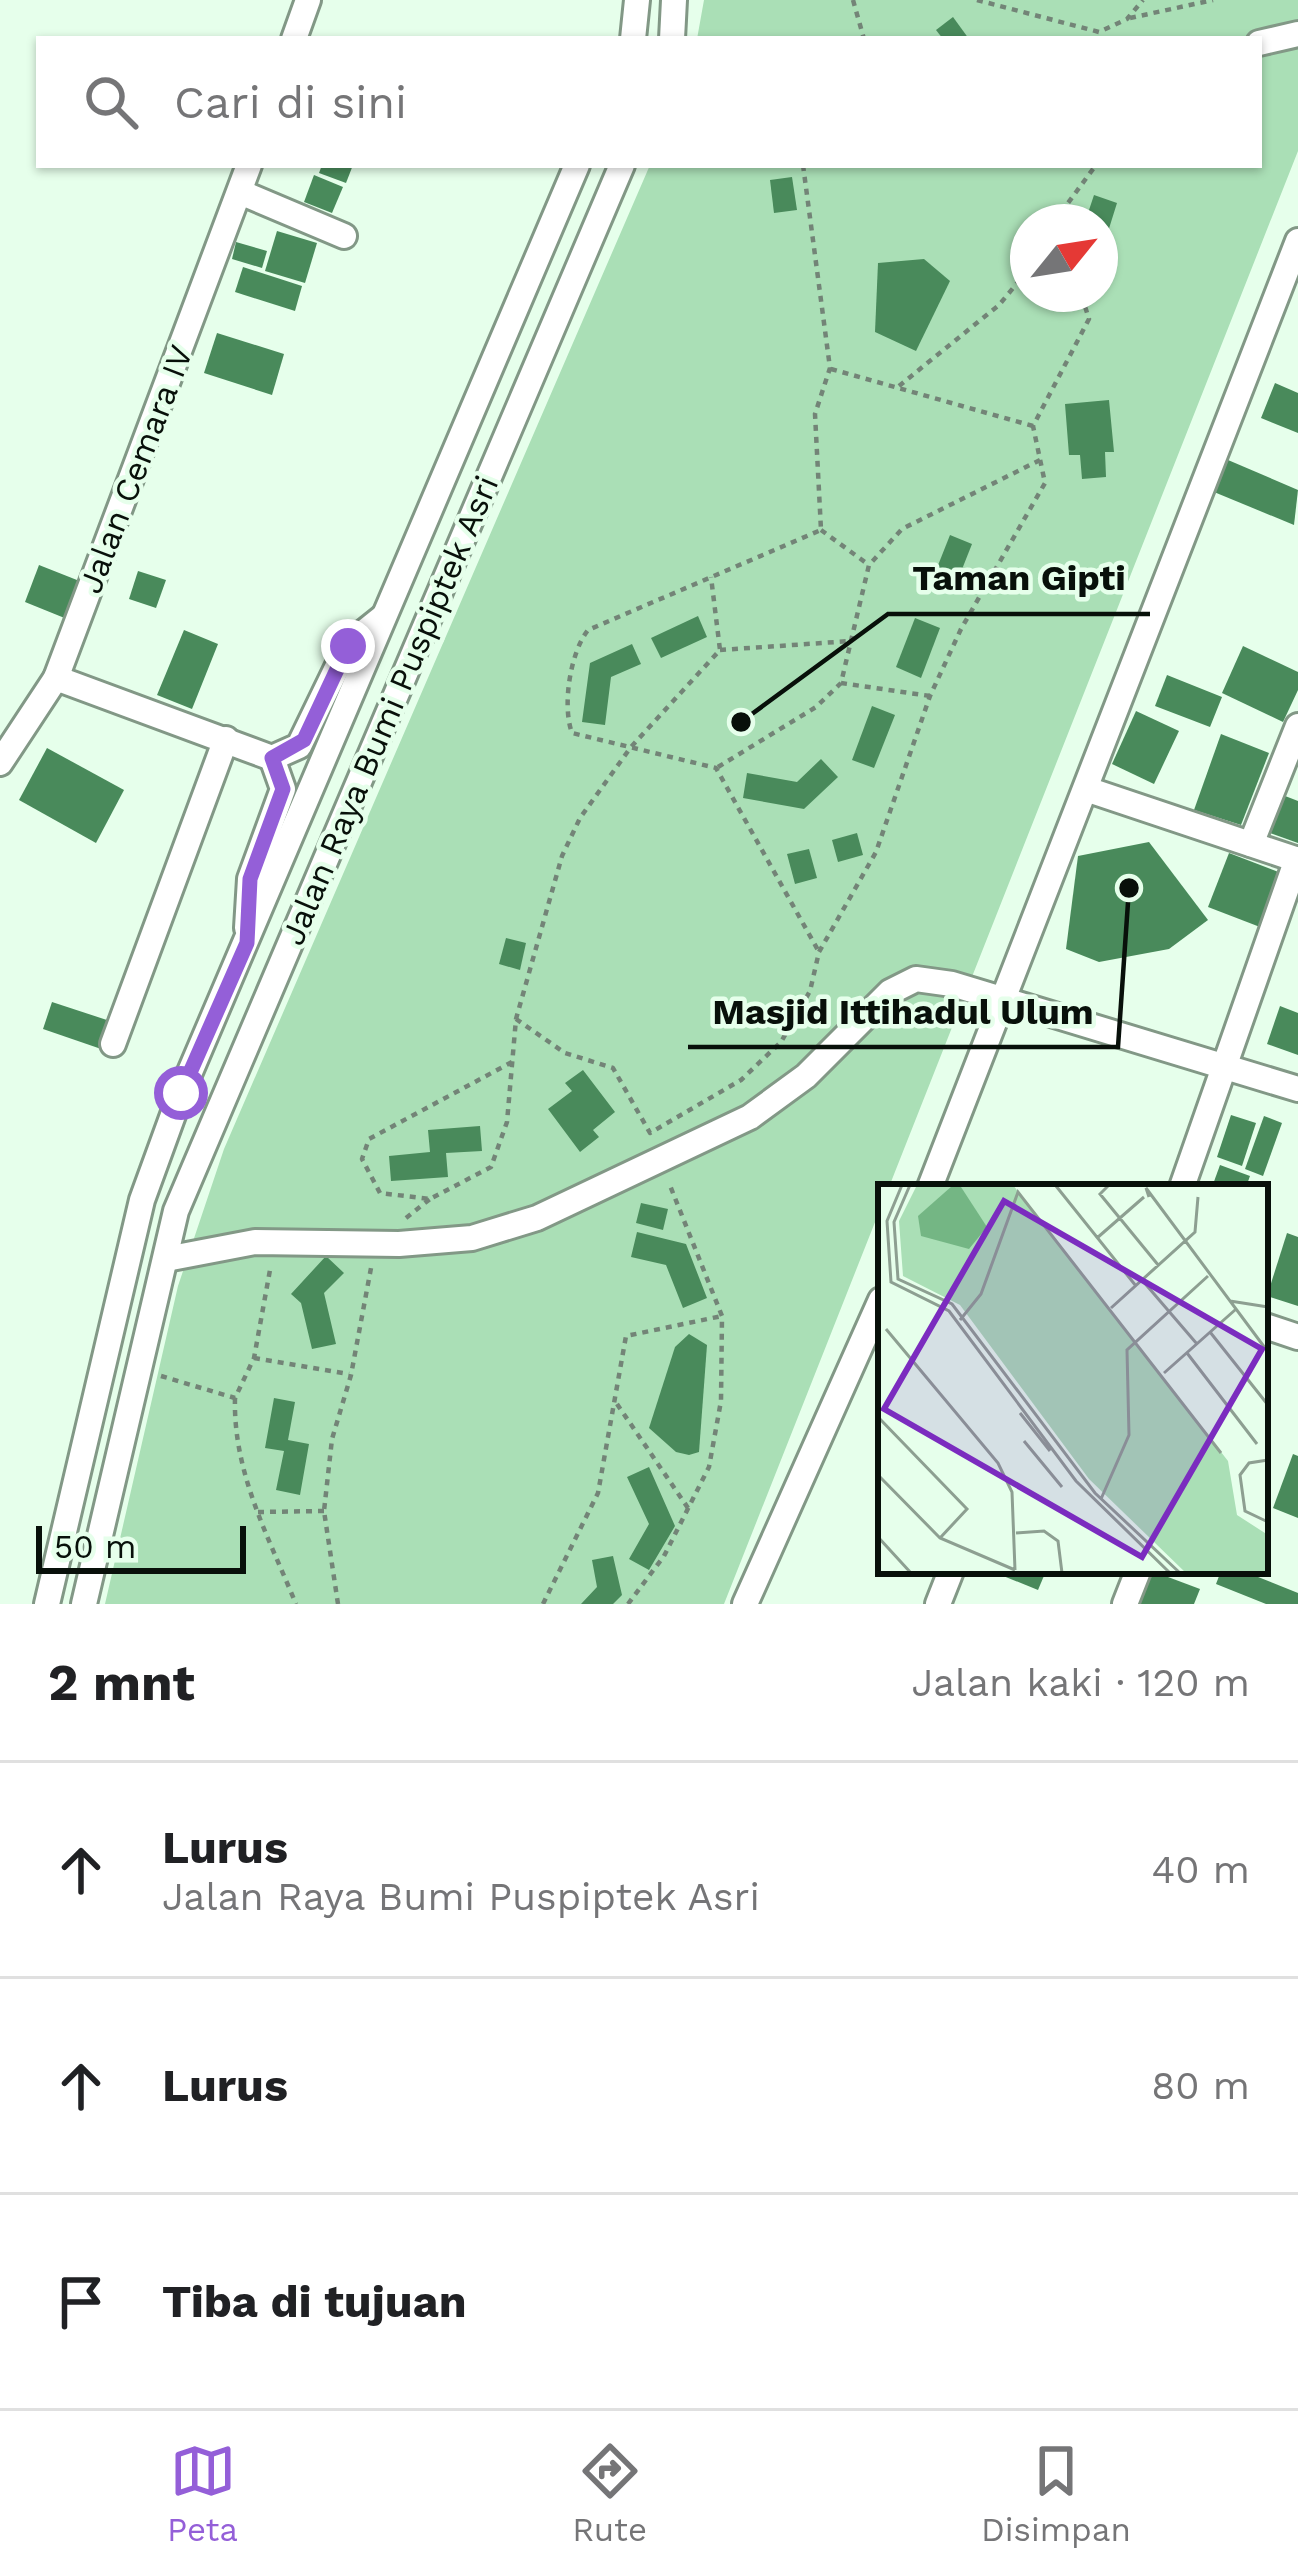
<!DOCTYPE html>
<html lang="id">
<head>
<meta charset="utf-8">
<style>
  body { margin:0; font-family:"Work Sans",sans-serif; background:#f6f6f6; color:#202124 }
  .compass { position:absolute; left:1010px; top:204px; width:108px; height:108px; border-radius:50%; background:#fff; box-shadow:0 3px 9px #0004; rotate:60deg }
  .scale { position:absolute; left:36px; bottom:30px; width:210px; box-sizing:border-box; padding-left:12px; border:6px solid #08100a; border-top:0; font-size:33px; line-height:42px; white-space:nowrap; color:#08100a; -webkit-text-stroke:9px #e6ffeb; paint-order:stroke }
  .stop { position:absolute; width:36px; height:36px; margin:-27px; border:9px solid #945fd8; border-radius:50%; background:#fff }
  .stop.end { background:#945fd8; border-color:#fff; box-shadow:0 3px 12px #0008 }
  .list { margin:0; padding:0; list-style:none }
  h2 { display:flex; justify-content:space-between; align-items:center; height:156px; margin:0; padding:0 48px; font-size:51px }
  h2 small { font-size:39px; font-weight:400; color:#757577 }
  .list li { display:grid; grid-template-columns:78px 1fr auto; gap:36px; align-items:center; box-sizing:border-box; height:216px; padding:0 48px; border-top:3px solid #e0e0e0 }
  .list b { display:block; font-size:45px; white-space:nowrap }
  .list p { margin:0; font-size:39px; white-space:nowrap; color:#757577 }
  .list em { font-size:39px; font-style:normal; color:#757577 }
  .icon { flex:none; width:66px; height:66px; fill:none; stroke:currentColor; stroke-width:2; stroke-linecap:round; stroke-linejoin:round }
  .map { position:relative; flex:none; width:1298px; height:1604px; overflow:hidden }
  .search { position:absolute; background:#fff; box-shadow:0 3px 9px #0004; left:36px; right:36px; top:36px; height:132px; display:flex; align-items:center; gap:30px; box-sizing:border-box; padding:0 42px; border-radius:0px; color:#757577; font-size:45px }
  .sheet { height:804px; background:#fff }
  nav { display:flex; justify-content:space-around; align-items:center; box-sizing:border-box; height:168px; border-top:3px solid #e0e0e0; background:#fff; font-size:33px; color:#757577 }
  nav a { display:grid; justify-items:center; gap:6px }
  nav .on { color:#945fd8 }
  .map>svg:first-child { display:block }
  .green { fill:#aadfb6; fill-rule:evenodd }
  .building { fill:#498a5b }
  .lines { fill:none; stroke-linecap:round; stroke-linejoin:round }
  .minor-casing { stroke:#829886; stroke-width:30 }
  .path { stroke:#738477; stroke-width:4.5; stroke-dasharray:6 6; stroke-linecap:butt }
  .minor { stroke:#fff; stroke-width:24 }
  .route { stroke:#945fd8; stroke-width:15 }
  .labels { text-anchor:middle; stroke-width:9; stroke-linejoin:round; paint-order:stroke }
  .street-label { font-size:33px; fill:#08100a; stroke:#e6ffeb }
  .inset-road { fill:none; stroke:#8d9f91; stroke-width:3 }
  .view { fill:#7b2cbf; fill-opacity:0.15; stroke:#7b2cbf; stroke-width:6 }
  .inset-edge { fill:none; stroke:#08100a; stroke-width:6 }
  .leader { fill:none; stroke:#08100a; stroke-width:4.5 }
  .callout-dot { fill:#08100a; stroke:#e6ffeb; stroke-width:4.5 }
  .callout-label { font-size:36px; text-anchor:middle; font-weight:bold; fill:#08100a; stroke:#e6ffeb; stroke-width:9; stroke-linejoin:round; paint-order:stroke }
</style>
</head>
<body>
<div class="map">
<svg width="1298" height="1604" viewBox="0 0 1298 1604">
  <rect width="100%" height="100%" fill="#e6ffeb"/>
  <path class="green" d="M704,0H1298V151L889,1187H881V1207L724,1604H105L178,1286L224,1149L650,165H1259V39H697ZM1028,222H1100V294H1028Z"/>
  <g class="building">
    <polygon points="953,17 969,39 943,39 936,30"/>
    <polygon points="322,165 353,165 346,183 319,173"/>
    <polygon points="314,175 343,187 332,213 304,202"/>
    <polygon points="792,177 797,210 774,213 770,180"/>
    <polygon points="1094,195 1117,203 1101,254 1100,222 1085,222"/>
    <polygon points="277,231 317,243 305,283 265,271"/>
    <polygon points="236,242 267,251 262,268 232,259"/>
    <polygon points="924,259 950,281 916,351 875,332 878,263"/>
    <polygon points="243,267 302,286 295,311 235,292"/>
    <polygon points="217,333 284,354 272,395 204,373"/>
    <polygon points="1275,383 1298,393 1298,433 1261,418"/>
    <polygon points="1109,400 1114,452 1105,452 1106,477 1082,479 1080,455 1069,455 1065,404"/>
    <polygon points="1228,460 1298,490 1294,525 1214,492"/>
    <polygon points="950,535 972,544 953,592 931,583"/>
    <polygon points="39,565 82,582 67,619 25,602"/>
    <polygon points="138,571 166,580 156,608 129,599"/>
    <polygon points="698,616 707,637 661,658 651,638"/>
    <polygon points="915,618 940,628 921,678 896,667"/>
    <polygon points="184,630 218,644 192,709 157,695"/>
    <polygon points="632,644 641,664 611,677 605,725 582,722 590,663"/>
    <polygon points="1243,646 1298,672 1298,690 1283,722 1222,693"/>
    <polygon points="1167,675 1222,697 1210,727 1155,706"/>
    <polygon points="872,706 895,715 874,768 852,760"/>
    <polygon points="1136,711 1179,731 1154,784 1112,764"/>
    <polygon points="1221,734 1269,753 1241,825 1194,810"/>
    <polygon points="47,748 124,790 96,843 19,800"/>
    <polygon points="821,759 838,777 804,809 743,798 747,773 797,782"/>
    <polygon points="1280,794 1298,801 1298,843 1267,832"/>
    <polygon points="857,833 863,855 838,862 832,840"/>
    <polygon points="1149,842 1208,920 1169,949 1099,962 1066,949 1078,856"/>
    <polygon points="809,849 817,878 795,884 787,854"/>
    <polygon points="1229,853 1281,873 1260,927 1208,907"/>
    <polygon points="506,938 526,943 520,970 499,964"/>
    <polygon points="52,1002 116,1023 107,1051 43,1029"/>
    <polygon points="1280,1006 1298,1013 1298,1055 1267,1044"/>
    <polygon points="583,1070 615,1112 593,1130 599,1137 580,1152 548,1109 572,1091 565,1083"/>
    <polygon points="1231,1115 1256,1123 1242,1166 1217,1157"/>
    <polygon points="1264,1116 1282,1123 1263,1176 1245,1169"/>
    <polygon points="480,1126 482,1151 446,1153 448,1177 391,1181 389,1156 430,1152 428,1130"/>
    <polygon points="1220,1165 1250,1176 1246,1187 1212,1187"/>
    <polygon points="641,1203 668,1209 663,1230 636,1223"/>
    <polygon points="637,1232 686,1244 707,1298 683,1308 666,1265 631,1257"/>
    <polygon points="1287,1233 1298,1237 1298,1306 1267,1296"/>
    <polygon points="326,1256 344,1273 324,1293 336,1344 312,1349 301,1303 291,1294"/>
    <polygon points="689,1334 707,1345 699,1452 689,1455 676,1452 649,1428 675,1347"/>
    <polygon points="274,1398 295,1402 288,1440 309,1444 300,1495 276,1490 284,1451 265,1448"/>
    <polygon points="1293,1454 1298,1456 1298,1518 1273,1508"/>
    <polygon points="649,1467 675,1526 649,1570 629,1559 649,1524 627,1477"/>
    <polygon points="613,1556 622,1595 613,1604 581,1604 597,1587 592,1560"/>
    <polygon points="991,1571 1046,1571 1038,1590"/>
    <polygon points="1152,1571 1200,1589 1194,1604 1138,1604"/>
    <polygon points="1221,1571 1243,1571 1298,1593 1298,1604 1266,1604 1216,1584"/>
  </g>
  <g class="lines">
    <g class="minor-casing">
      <g id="minor">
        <polyline points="294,39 308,0"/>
        <polyline points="633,39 637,0"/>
        <polyline points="672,39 674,0"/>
        <polyline points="1259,43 1298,34"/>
        <polyline points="240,192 344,236"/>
        <polyline points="56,678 272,758"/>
        <polyline points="0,763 56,678 249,165"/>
        <polyline points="1086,789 1298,860"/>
        <polyline points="1251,844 1298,726"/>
        <polyline points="247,928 250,879 283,789 272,758 299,746 348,645 383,617"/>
        <polyline points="113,1044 226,739"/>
        <polyline points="930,1187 1298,241"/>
        <polyline points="1182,1187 1297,859"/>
        <polyline points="166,1259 255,1242 399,1244 472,1238 537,1218 750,1117 806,1076 890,992 916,979 952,984 1298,1089"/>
        <polyline points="1265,1326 1298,1337"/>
        <polyline points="47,1604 142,1200 181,1093 577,165"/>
        <polyline points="84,1604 176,1211 622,165"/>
        <polyline points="745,1604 881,1300"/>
        <polyline points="938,1604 951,1571"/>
        <polyline points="1125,1604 1138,1571"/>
      </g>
    </g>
    <g class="path">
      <polyline points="853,0 864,39"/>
      <polyline points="977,0 1099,32 1127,19 1143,0"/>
      <polyline points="1130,18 1213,0"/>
      <path d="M803,165L830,368L815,414L821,530L588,630C570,653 562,706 572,733L716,768L819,952"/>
      <polyline points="1054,222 1096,165"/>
      <polyline points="831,369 1033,426"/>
      <polyline points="899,386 999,305 1028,270"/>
      <polyline points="821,530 869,565"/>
      <polyline points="720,650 851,641"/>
      <polyline points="841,683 930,696"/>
      <polyline points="718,767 816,707 841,683 869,565 902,529 1040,460"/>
      <polyline points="516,1019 565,1053 613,1068 650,1133 741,1080 781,1042 810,991 819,952 876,852 930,696 961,629 1045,483 1033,426 1089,319 1081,294"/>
      <polyline points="512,1062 369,1139 362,1159 380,1193 430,1199 491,1167 507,1122 516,1019 562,856 580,818 631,747 720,650 711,577"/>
      <polyline points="406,1218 430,1199"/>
      <polyline points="254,1358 349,1374"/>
      <polyline points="161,1376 235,1398 254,1358 270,1270"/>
      <path d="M235,1398C233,1472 268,1536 296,1604"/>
      <polyline points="617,1404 688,1508"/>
      <polyline points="258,1512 324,1511"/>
      <polyline points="338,1604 324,1511 332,1439 351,1375 371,1268"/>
      <polyline points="543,1604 598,1493 626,1336 722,1316"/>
      <polyline points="628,1604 664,1556 709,1467 721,1401 722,1316 669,1183"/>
    </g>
    <use href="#minor" class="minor"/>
  </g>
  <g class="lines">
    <polyline class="route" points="181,1093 247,943 250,879 283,789 272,758 304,740 348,646"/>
  </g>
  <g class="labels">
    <g class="street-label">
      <text transform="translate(135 469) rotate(-69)" y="12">Jalan Cemara IV</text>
      <text transform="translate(389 710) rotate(-67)" y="12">Jalan Raya Bumi Puspiptek Asri</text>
    </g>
  </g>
  <g transform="translate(878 1184)">
    <rect width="390" height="390" fill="#e6ffeb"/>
    <path d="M39,1H135L350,277L359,331L390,351L387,389H308L211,295L82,121L25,92L21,37Z" fill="#aadfb6"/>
    <path d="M74,2L83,3L109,43L91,65L43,52L40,32Z" fill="#74b684"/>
    <path class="inset-road" d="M24,1L9,37L13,98L71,127L198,297L292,389M32,1L16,38L20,95L74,120L217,309L302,389M231,1L222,10L281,82M178,2L258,102M271,13L268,4L390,168M219,54L266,13M264,96L319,160M352,117L390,123M233,124L317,48L320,13M82,136L103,110L140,8L343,269M8,145L120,279L134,308L137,386M332,148L390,221M309,169L379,260M286,189L357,126M142,229L172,267M0,233L89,325L62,354M146,257L184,303M390,276L371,279L362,291L367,327L390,338M0,291L62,354L137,386M223,315L251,251L249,166L330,92M138,349L166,347L180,357L184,389M0,353L33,389"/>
    <path class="view" d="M126,17L384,165L264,373L6,225Z"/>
    <rect width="390" height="390" class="inset-edge"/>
  </g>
  <path class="leader" d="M741 722L888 614H1150M1129 888L1118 1047H688"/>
  <g class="callout-dot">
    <circle cx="741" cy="722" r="12"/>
    <circle cx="1129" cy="888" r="12"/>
  </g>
  <g class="callout-label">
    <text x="1019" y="590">Taman Gipti</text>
    <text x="903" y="1024">Masjid Ittihadul Ulum</text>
  </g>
</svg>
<svg class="compass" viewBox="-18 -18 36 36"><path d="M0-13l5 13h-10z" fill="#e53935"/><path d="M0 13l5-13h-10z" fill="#757577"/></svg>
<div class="scale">50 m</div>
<div class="stop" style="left:181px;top:1093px"></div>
<div class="stop end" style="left:348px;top:646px"></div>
<div class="search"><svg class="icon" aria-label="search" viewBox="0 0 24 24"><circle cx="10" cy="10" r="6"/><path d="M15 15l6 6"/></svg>Cari di sini</div>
</div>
<section class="sheet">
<h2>2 mnt<small>Jalan kaki · 120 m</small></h2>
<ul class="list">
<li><svg class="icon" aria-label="ahead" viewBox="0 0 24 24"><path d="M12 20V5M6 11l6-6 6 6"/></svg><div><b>Lurus</b><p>Jalan Raya Bumi Puspiptek Asri</p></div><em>40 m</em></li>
<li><svg class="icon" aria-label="ahead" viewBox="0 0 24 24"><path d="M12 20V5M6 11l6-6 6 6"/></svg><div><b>Lurus</b></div><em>80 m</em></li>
<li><svg class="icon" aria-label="arrive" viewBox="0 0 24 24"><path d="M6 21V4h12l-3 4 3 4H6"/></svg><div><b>Tiba di tujuan</b></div></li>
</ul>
</section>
<nav>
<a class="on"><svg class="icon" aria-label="map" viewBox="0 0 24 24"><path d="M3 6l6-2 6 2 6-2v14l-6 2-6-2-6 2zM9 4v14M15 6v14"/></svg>Peta</a>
<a><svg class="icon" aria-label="directions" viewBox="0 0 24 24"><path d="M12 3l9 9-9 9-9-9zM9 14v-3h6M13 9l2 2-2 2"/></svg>Rute</a>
<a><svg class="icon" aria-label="saved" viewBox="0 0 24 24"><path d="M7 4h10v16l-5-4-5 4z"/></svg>Disimpan</a>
</nav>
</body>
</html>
